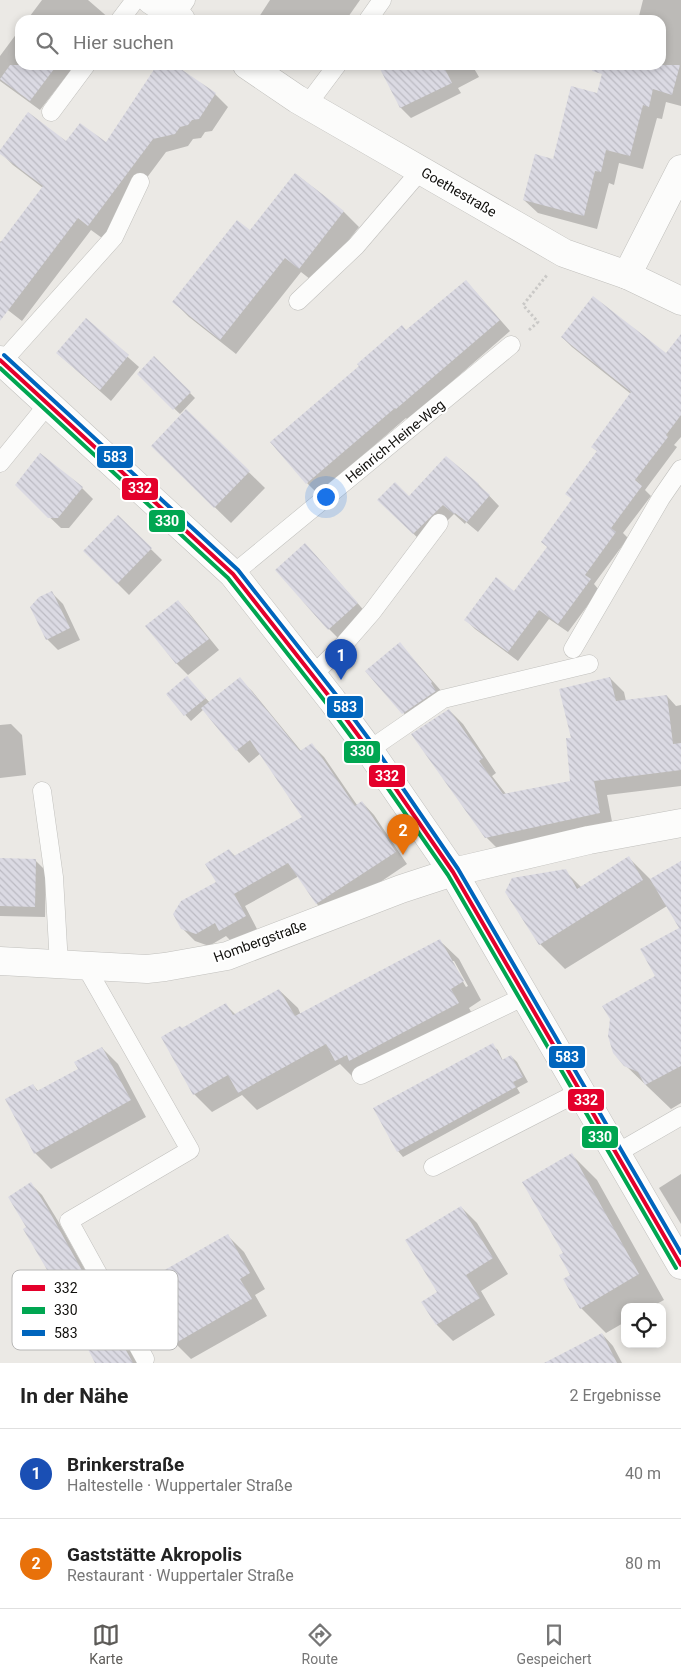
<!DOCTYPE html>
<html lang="de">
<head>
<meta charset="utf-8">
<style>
  body { margin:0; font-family:Roboto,sans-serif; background:#f6f6f6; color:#222 }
  .controls { position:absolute; right:15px; bottom:15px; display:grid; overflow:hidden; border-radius:10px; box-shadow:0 2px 8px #0003 }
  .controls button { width:45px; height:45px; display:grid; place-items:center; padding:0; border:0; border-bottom:1px solid #e0e0e0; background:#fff; color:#222; font:25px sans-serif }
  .you { position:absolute; left:325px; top:496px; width:18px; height:18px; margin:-12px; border:4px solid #fff; border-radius:50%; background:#1a73e8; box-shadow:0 0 0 8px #1a73e833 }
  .badge { display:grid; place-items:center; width:32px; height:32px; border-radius:50%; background:#5d5b58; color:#fff; font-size:16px; font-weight:700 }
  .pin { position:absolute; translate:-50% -41px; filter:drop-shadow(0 1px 2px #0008) }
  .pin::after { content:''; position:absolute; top:26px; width:18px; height:15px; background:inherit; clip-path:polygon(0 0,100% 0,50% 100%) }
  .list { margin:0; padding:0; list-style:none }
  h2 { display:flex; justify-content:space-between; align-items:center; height:65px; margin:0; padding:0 20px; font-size:21px }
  h2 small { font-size:16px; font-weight:400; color:#767676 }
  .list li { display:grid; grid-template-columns:32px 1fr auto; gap:15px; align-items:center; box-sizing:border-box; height:90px; padding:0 20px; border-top:1px solid #e0e0e0 }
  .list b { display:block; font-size:19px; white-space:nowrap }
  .list p { margin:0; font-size:16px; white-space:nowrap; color:#767676 }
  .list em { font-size:16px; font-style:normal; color:#767676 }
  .icon { flex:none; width:28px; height:28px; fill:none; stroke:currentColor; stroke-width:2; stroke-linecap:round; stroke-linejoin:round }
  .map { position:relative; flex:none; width:681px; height:1363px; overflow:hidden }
  .search { position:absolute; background:#fff; box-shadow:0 2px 8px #0003; left:15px; right:15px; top:15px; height:55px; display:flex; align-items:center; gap:12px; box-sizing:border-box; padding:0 18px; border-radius:15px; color:#767676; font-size:19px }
  .sheet { height:245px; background:#fff }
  nav { display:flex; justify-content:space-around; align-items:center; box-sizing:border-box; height:70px; border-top:1px solid #e0e0e0; background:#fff; font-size:14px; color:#767676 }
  nav a { display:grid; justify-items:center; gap:2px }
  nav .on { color:#5d5b58 }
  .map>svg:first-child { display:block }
  .shadow { fill:#0003; fill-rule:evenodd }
  .building { fill:url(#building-back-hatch) }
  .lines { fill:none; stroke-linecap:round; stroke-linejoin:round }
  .lane-casing { stroke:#c1c0bd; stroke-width:19 }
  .street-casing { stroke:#c1c0bd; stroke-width:29 }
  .secondary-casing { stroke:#c1c0bd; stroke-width:29 }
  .path { stroke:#cac9c7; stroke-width:3; stroke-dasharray:2.5 2.5; stroke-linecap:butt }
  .lane { stroke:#fcfcfb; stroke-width:18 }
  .street { stroke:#fcfcfb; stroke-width:28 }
  .secondary { stroke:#fcfcfb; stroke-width:28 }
  .bus-1-casing { stroke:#fff; stroke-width:8 }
  .bus-2-casing { stroke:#fff; stroke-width:8 }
  .bus-3-casing { stroke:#fff; stroke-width:8 }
  .bus-1 { stroke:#e4002b; stroke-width:4 }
  .bus-2 { stroke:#00a651; stroke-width:4 }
  .bus-3 { stroke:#0065bd; stroke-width:4 }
  .labels { text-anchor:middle; stroke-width:4; stroke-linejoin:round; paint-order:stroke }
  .street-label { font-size:14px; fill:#100f0c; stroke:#fff }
  .key { fill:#fff; stroke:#b7b7b6; stroke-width:1 }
  .key-label { font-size:14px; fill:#100f0c }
  .line-badge { stroke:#fff; stroke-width:2 }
  .badge-label { font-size:14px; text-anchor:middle; font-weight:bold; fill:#fff }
</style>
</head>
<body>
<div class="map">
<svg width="681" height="1363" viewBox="0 0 681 1363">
  <defs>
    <pattern id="building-back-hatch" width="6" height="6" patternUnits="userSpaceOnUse" patternTransform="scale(1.25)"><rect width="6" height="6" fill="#dbdae3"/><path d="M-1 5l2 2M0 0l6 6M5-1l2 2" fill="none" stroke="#bbbac2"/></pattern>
  </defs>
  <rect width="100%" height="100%" fill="#ebe9e5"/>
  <g class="shadow">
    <polygon points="42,0 88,0 110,19 27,20"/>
    <polygon points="270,0 360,0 346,20 257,20"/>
    <polygon points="643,0 681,0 681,106 666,102 662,119 657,118 643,169 619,163 614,185 609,183 597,229 538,213 524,200 554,160 598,95 606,65 661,65 661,20 638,20"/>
    <polygon points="20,29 20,65 75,65 40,110 0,81 0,56"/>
    <polygon points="159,65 172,65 215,94 228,107 212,131 205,132 201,138 193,139 188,146 166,152 102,238 91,230 22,321 0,304 0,241 2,243 43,188 13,165 0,152 67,143 106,144"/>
    <polygon points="380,65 472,65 479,77 458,88 461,93 411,118 401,108"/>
    <polygon points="296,174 344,212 359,227 315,283 301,272 236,354 189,317 174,302 250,232"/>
    <polygon points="466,281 510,331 408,420 406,418 318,494 307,483 407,331"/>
    <polygon points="86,320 139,367 111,401 57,353"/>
    <polygon points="562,337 666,355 681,348 681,437 674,445 677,447 645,490 651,496 623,533 628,538 594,584 599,590 568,632 549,619 518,661 475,629 466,620 514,593 548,548 598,452 592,447 631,394 572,347"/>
    <polygon points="154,357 195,398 180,414 138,374"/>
    <polygon points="186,411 265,488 231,523 152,446"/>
    <polygon points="478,484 499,506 478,532 466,522 465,524 454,514 424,544 389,510 409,498"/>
    <polygon points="16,485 82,488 93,499 69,528 61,528"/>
    <polygon points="118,517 162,560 129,595 85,551"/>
    <polygon points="316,556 368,615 340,640 329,629"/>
    <polygon points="52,593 63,604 80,640 58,650 47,639"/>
    <polygon points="178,601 189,613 219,650 188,675 177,664 147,626"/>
    <polygon points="400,644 443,693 414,725 367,671"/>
    <polygon points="610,678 624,692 626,701 667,696 676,706 681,705 681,786 607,795 613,827 501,852 486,837 449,710 463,724 496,773 492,776 506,794 572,782 573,739"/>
    <polygon points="239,679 252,691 302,752 312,745 324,757 357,805 362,802 374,815 407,864 330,916 317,904 299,876 245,906 257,929 233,943 226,936 209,946 195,941 182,928 218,882 229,850 235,856 304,818 261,753 249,763 237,750 204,709 191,721 167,695 192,683 210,703"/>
    <polygon points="11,724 22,735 26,775 0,778 0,725"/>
    <polygon points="629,858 651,880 681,862 681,1103 671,1109 625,1065 657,977 681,929 667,906 565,969 540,944 565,871 582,888"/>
    <polygon points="0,860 35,860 46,871 45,917 0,916"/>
    <path d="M440,941L459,959L481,1000L469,1008L476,1021L355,1079L340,1064L257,1110L242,1095L212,1112L194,1094L182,1029L226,1005L236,1015L279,990L298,1008L301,1015ZM451,961H454L468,986L466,987Z"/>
    <polygon points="492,1045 498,1050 503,1061 511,1056 517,1062 528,1082 517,1088 520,1093 403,1157 398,1151"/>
    <polygon points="102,1048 118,1064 146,1117 51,1169 35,1153 33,1085 39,1092 80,1070"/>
    <polygon points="572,1155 597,1180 664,1300 651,1307 625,1307 625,1322 606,1333 581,1308 565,1253"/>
    <polygon points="681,1174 681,1224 659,1188"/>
    <polygon points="31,1184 42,1195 58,1221 137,1363 96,1363 28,1228"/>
    <polygon points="461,1207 477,1223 508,1274 481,1291 495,1315 453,1341 437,1325 423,1302 439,1292"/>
    <polygon points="228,1236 244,1252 265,1289 255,1295 267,1316 191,1359 175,1343"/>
    <polygon points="602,1334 613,1346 622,1363 554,1363"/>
  </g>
  <g class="building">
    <polygon points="10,65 57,65 30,101 0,79"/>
    <polygon points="157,65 175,65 216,93 199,119 192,120 188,125 180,127 175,134 153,139 88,226 78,218 0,321 0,243 43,186 0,154 0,150 28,112 66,141 80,123 106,142"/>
    <polygon points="378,65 443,65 452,83 400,108"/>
    <polygon points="593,65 680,65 672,95 653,89 649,107 643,105 630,156 606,150 601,172 595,171 584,216 523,200 535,154 553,159 571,86 597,93 602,74 592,71"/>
    <polygon points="295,173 344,211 299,269 285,258 220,340 172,302 237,220 250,230"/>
    <polygon points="466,280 500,320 396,409 395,408 306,484 270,442 359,366 357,364 402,325 406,330"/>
    <polygon points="593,296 666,353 681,334 681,415 666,435 668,437 635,480 642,486 611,528 616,532 585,575 591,579 558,624 539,610 508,652 464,620 496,577 514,591 547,547 541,542 572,499 565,494 597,451 591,447 631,392 561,337"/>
    <polygon points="86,318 129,355 100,390 56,353"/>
    <polygon points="154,356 191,392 173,410 137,374"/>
    <polygon points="186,409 250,471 214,508 151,446"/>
    <polygon points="40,453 83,487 58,518 48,518 15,485"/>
    <polygon points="446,456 479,484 478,485 490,495 467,522 455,513 454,514 443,505 413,534 377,500 395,482 409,496"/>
    <polygon points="118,515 152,548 117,584 83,551"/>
    <polygon points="305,543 358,603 328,630 275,570"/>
    <polygon points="52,591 70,628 46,640 30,607 39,597"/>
    <polygon points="178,600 209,639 176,664 145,626"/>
    <polygon points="400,642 432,682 431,683 436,691 402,714 365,671"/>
    <polygon points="187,676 206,698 184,716 166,694"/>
    <polygon points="240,677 300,751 312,743 355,806 362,801 396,852 316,904 288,863 234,894 246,916 219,931 215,923 196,934 181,929 173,914 181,901 216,882 205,864 229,849 234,856 302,817 250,740 236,751 201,708"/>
    <polygon points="610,677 616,701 667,695 673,744 681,743 681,770 594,781 600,813 485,838 411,734 449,709 483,758 479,761 503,794 570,781 566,738 571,738 559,689"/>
    <polygon points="629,856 643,880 539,945 505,892 512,878 566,869 577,889"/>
    <polygon points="0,858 36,859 35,907 0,906"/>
    <polygon points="681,861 681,1066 645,1085 638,1072 624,1066 613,1053 608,1036 610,1019 602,1006 655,976 640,949 679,928 650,879"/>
    <polygon points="440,939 464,981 451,989 459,1003 349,1061 347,1055 335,1061 326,1044 238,1093 228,1075 193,1095 161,1037 180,1026 182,1028 226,1003 233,1015 279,989 295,1016"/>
    <polygon points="493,1043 502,1060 511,1055 523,1077 513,1082 516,1087 397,1152 373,1108"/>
    <polygon points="102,1047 131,1100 34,1154 5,1099 33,1084 37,1091 78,1069 74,1062"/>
    <polygon points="572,1153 639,1274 580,1309 563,1279 570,1275 559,1255 563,1253 522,1182"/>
    <polygon points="31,1182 48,1209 133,1363 95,1363 46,1268 23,1229 26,1227 8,1197"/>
    <polygon points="461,1206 493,1258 466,1275 480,1298 436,1325 421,1302 437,1292 405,1240"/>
    <polygon points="228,1234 250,1273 240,1279 252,1299 174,1344 140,1284"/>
    <polygon points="602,1333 617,1363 544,1363"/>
  </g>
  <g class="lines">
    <g class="lane-casing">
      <g id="lane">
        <polyline points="175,16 186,0"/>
        <polyline points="120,20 135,0"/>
        <polyline points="368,20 382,0"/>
        <polyline points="307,105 337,65"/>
        <polyline points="51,112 86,65"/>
        <polyline points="298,301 356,246 421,170"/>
        <polyline points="2,362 114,237 140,182"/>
        <polyline points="0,463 48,404"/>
        <polyline points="233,574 511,345"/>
        <polyline points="573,649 661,498 681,469"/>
        <polyline points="313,675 345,643 372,612 439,523"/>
        <polyline points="369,750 443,699 589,664"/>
        <polyline points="42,791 54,877 59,965"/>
        <polyline points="86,967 190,1150 69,1221 145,1359"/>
        <polyline points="361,1075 525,996"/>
        <polyline points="617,1153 681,1116"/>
        <polyline points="433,1167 581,1091"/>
      </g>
    </g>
    <g class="street-casing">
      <g id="street">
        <polyline points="151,0 181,20"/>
        <polyline points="247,65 297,99 564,253 627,275 681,301"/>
        <polyline points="627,275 681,169"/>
        <polyline points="0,961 147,969 165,967 227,956 401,889 453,872"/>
      </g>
    </g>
    <g class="secondary-casing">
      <g id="secondary">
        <polyline points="0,360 233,574 332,700 369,750 453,872 681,1265"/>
        <polyline points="453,872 589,840 681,823"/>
      </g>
    </g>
    <polyline class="path" points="529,330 538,322 523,305 547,275"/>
    <use href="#lane" class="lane"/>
    <use href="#street" class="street"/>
    <use href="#secondary" class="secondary"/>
    <g class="bus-1-casing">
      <polyline id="bus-1" points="0,360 233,574 332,700 369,750 453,872 681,1265"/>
    </g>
    <g class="bus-2-casing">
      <polyline id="bus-2" points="0,368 228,578 327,704 364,754 448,875 676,1268"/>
    </g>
    <g class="bus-3-casing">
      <polyline id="bus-3" points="4,355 238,570 337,696 374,746 458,869 681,1253"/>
    </g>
    <use href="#bus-1" class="bus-1"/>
    <use href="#bus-2" class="bus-2"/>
    <use href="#bus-3" class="bus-3"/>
  </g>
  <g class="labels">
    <g class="street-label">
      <text transform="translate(459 192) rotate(30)" y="5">Goethestraße</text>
      <text transform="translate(395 441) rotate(-39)" y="5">Heinrich-Heine-Weg</text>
      <text transform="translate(260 941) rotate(-20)" y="5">Hombergstraße</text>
    </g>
  </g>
  <rect x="12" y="1270" width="166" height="80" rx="8" class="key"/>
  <rect x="22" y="1285" width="23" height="6" fill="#e4002b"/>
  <rect x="22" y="1307" width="23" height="7" fill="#00a651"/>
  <rect x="22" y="1330" width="23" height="6" fill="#0065bd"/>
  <g class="key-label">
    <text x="54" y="1293">332</text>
    <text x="54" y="1315">330</text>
    <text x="54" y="1338">583</text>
  </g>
  <g class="line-badge">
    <rect x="96" y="445" width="38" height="24" rx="5" fill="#0065bd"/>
    <rect x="121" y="477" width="38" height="24" rx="5" fill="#e4002b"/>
    <rect x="148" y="509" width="38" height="24" rx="5" fill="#00a651"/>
    <rect x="326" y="695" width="38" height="24" rx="5" fill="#0065bd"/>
    <rect x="343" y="740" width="38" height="24" rx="5" fill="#00a651"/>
    <rect x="368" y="764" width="38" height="24" rx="5" fill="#e4002b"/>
    <rect x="548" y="1045" width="38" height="24" rx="5" fill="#0065bd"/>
    <rect x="567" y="1088" width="38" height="24" rx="5" fill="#e4002b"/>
    <rect x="581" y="1125" width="38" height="24" rx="5" fill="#00a651"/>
  </g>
  <g class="badge-label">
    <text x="115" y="462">583</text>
    <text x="140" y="493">332</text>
    <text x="167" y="526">330</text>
    <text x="345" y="712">583</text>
    <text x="362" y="756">330</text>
    <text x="387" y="781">332</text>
    <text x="567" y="1062">583</text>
    <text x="586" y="1105">332</text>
    <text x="600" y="1142">330</text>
  </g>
</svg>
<div class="controls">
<button><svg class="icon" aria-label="locate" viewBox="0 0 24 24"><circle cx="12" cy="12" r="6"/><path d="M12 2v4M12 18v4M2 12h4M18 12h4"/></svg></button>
</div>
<div class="you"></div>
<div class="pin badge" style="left:341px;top:680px;background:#1a4fb4">1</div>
<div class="pin badge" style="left:403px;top:855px;background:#e8710a">2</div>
<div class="search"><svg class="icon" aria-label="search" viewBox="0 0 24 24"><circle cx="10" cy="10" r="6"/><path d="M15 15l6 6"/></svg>Hier suchen</div>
</div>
<section class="sheet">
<h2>In der Nähe<small>2 Ergebnisse</small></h2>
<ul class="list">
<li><span class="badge" style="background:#1a4fb4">1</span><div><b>Brinkerstraße</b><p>Haltestelle · Wuppertaler Straße</p></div><em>40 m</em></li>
<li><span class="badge" style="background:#e8710a">2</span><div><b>Gaststätte Akropolis</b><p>Restaurant · Wuppertaler Straße</p></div><em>80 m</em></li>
</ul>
</section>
<nav>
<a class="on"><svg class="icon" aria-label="map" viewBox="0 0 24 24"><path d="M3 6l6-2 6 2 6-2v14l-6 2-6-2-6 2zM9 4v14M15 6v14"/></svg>Karte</a>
<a><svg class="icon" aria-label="directions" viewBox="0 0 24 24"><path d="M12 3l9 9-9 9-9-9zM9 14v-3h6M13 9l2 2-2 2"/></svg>Route</a>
<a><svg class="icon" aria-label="saved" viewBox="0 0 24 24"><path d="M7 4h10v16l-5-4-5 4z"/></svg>Gespeichert</a>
</nav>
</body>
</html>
